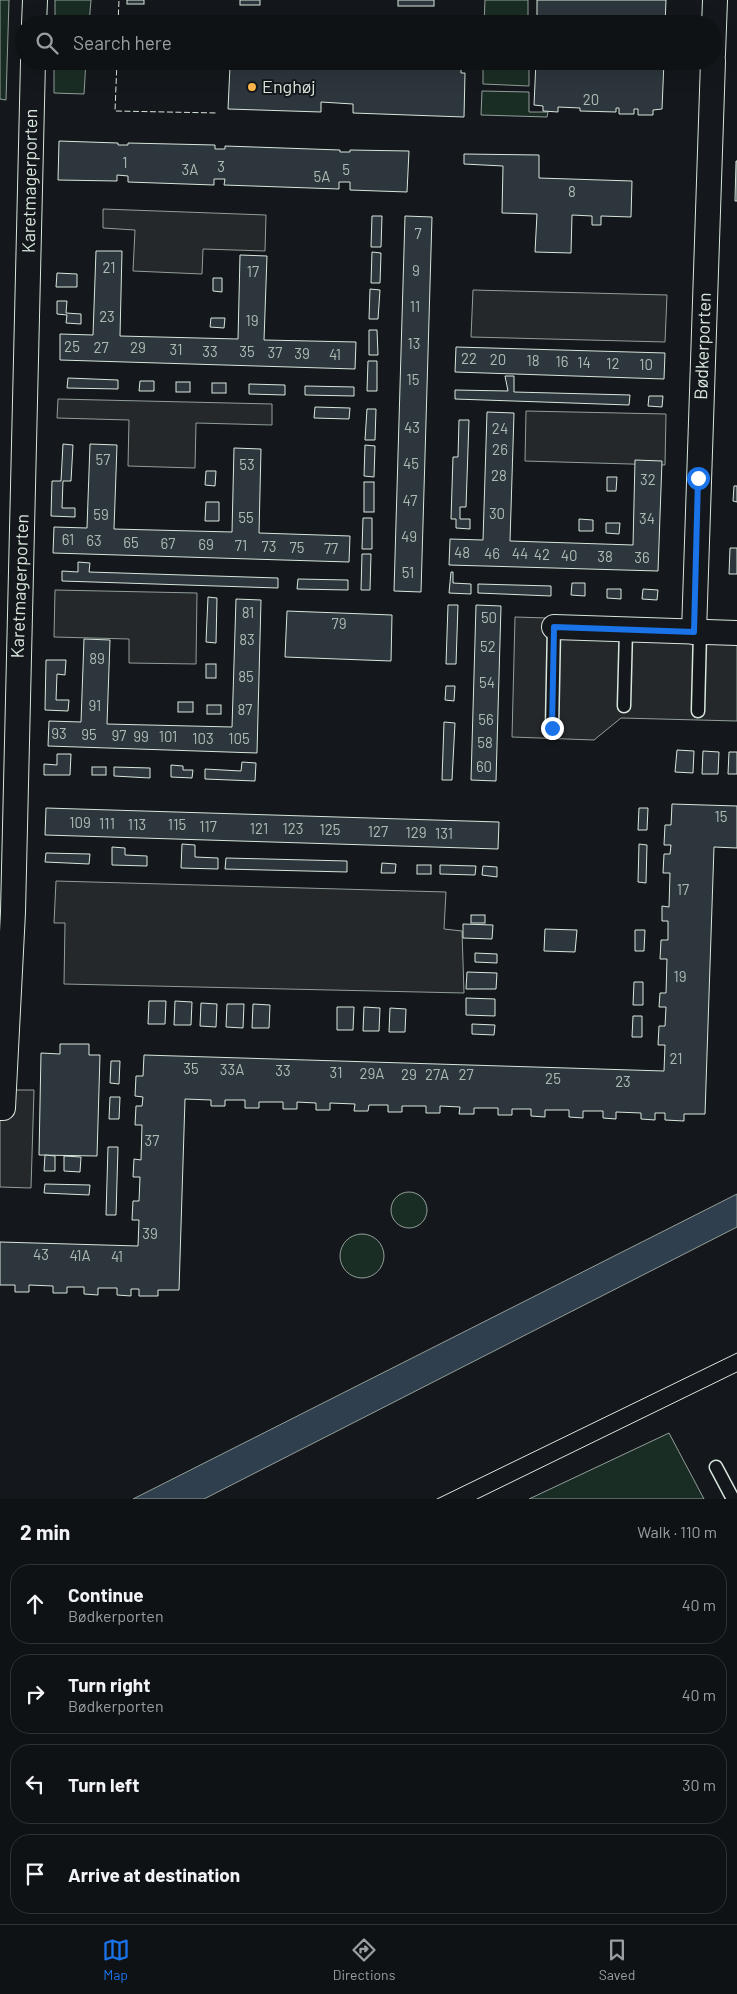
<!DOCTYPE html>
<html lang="en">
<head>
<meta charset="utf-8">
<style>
  body { margin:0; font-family:Barlow,sans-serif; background:#181b1e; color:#f1f3f6 }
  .stop { position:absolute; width:15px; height:15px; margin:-11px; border:4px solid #1a73e8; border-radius:50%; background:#fff }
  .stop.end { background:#1a73e8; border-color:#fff; box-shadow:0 1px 5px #0008 }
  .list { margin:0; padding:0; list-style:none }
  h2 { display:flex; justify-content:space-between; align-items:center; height:65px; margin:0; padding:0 20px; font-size:21px }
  h2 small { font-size:16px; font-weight:400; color:#9b9ea0 }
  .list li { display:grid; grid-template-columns:32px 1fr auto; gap:15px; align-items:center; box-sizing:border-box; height:80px; margin:0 10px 10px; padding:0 10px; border:1px solid #2f3234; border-radius:20px }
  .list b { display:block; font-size:19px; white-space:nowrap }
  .list p { margin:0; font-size:16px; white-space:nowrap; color:#9b9ea0 }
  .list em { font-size:16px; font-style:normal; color:#9b9ea0 }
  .icon { flex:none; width:28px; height:28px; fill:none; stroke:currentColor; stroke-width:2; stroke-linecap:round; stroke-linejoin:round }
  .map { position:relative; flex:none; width:737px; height:1499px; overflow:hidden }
  .search { position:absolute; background:#0f1215; box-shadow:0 5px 20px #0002; left:15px; right:15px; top:15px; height:55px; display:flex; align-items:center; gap:12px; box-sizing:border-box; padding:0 18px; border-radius:28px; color:#9b9ea0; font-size:19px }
  .sheet { height:425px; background:#0f1215 }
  nav { display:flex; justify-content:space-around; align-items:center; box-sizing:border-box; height:70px; border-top:1px solid #2f3234; background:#0f1215; font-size:14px; color:#9b9ea0 }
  nav a { display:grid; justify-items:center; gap:2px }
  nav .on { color:#1a73e8 }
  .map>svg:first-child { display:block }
  .green { fill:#1a2d24; stroke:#939e99 }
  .parking { fill:#24282b; stroke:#939e99 }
  .water { fill:#2f3f4d; stroke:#939e99 }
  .building { fill:#2c363c; stroke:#d8e6dc }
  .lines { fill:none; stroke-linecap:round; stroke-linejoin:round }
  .service-casing { stroke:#d8e6dc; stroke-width:15 }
  .minor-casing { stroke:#d8e6dc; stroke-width:26 }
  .service { stroke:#14181c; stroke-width:12 }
  .minor { stroke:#14181c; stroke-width:24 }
  .tram { stroke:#d8e6dc; stroke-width:1 }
  .fence { stroke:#d8e6dc; stroke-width:1; stroke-dasharray:6 2.5; stroke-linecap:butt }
  .route { stroke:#1a73e8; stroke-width:6 }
  .poi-dot { fill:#ffb74d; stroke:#14181c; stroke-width:2 }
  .labels { text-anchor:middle; stroke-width:4; stroke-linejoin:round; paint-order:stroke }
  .number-label { font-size:15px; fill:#adbab4 }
  .poi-label { font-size:18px; fill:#d8e6dc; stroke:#14181c; text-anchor:start }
  .street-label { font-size:18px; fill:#d8e6dc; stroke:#14181c }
</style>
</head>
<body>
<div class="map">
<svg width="737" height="1499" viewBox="0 0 737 1499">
  <rect width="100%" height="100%" fill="#14181c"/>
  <g class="green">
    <polygon points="0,0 9,0 6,100 0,99"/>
    <polygon points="55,0 91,0 89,24 55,24"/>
    <polygon points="485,0 528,0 528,24 484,24"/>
    <polygon points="54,61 86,61 84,94 54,93"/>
    <polygon points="483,61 529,64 529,86 483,84"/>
    <polygon points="482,91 529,92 529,112 548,112 547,117 481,115"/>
    <circle cx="409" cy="1210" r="18"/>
    <circle cx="362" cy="1256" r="22"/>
    <polygon points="669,1433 704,1499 529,1499"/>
  </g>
  <g class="parking">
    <polygon points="103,209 266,215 265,251 203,249 202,274 133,271 135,230 103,228"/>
    <polygon points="473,290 667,295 665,342 471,337"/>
    <polygon points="58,399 272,404 272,425 196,423 195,468 128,466 129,420 57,418"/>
    <polygon points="526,411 666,414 665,465 525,461"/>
    <polygon points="55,590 197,593 196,664 129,663 129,639 54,637"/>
    <polygon points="515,617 737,624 737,721 621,718 594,740 512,737"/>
    <polygon points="56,881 446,892 444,929 462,931 464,993 64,984 65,923 54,923"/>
    <polygon points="0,1090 34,1090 31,1188 0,1187"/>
  </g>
  <polygon class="water" points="737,1194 737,1227 204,1499 133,1499"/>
  <g class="building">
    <rect x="127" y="0" width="17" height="4"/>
    <rect x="240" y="0" width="20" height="5"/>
    <rect x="398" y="0" width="36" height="6"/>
    <polygon points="537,0 666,0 665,24 537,24"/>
    <polygon points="239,61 461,61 461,73 465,73 464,117 353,113 353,104 321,102 321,112 228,109 230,66 239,66"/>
    <polygon points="536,61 664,61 662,109 653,110 653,115 638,115 638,109 634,109 634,114 619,114 619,108 616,108 616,112 580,111 580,108 558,107 558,112 543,111 543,106 534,105"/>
    <polygon points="59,141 118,143 118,145 128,145 128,143 215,145 215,149 225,149 225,146 340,150 340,152 350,152 350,150 409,151 407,192 350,190 350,182 339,182 339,189 224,185 225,179 214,179 214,185 128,182 128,176 117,175 117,181 58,180"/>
    <polygon points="464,154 539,155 539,178 632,181 631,217 601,216 601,225 592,225 592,216 572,215 571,253 535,252 537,214 502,213 503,166 464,164"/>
    <polygon points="736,161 737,161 737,201 735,201"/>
    <polygon points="372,216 382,216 381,247 371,247"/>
    <polygon points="405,216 432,217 421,592 394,591"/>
    <polygon points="96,251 122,251 120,336 238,339 240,255 267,256 264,340 356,342 355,369 60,360 60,334 93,335"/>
    <polygon points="372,252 381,253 380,283 371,283"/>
    <polygon points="57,273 77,274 77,287 56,287"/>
    <polygon points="213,278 222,278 222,292 213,291"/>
    <polygon points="370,289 380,290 378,319 369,319"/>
    <polygon points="57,301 67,301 66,313 81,314 81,324 66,323 67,315 57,314"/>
    <polygon points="211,318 225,318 224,328 210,327"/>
    <polygon points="369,330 377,330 378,355 369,355"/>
    <polygon points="456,347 665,353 664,379 455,372"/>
    <polygon points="368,361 377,361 377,391 367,391"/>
    <polygon points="505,376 514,376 514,392 630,395 629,405 455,399 455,390 508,391"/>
    <polygon points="68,378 118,380 118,389 67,388"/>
    <polygon points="140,381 154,381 154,391 139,391"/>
    <rect x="176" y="382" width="14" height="10"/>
    <rect x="212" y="383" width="14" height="10"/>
    <polygon points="249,384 285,385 285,395 249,394"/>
    <polygon points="305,386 354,387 354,396 305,395"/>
    <polygon points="649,396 663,396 662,407 648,406"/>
    <polygon points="315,407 350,408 349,419 314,418"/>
    <polygon points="367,409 376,409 375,440 365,440"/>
    <polygon points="487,412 514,413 510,541 633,545 635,460 662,461 658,571 449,565 450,539 483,540"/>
    <polygon points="459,420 469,420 466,507 460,507 460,519 470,519 470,529 456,528 456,519 451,519 453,457 458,457"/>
    <polygon points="63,444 73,445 71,481 63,481 62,508 75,508 75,517 51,516 52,481 61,481"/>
    <polygon points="90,444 117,445 114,529 232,532 234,448 261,449 259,533 350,536 349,562 53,553 54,527 87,528"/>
    <polygon points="365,445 375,446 374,477 364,476"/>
    <polygon points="206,471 216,471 215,486 205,485"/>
    <polygon points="607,477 617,477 616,491 607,491"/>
    <rect x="364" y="482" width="10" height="30"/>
    <polygon points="734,486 737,486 737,502 733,501"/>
    <polygon points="206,502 219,502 219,521 205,521"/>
    <polygon points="363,518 372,518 372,549 362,549"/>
    <polygon points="579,519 593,520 593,531 579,531"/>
    <polygon points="606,523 620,523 619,534 606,533"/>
    <polygon points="730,548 737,548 737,574 729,574"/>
    <polygon points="362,554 371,554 370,590 361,590"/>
    <polygon points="78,562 90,563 89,572 278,578 278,588 62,581 62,571 78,572"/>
    <polygon points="451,572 453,572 453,583 471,584 471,594 449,593"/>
    <polygon points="298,579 348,580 348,590 297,589"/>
    <polygon points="572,583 585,583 585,596 571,595"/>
    <polygon points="478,584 551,586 551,596 478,593"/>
    <polygon points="607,589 621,589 621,599 607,598"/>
    <polygon points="643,589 658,590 657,600 642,599"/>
    <polygon points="208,597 217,598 216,643 206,642"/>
    <polygon points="236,599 261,600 257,753 48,746 49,721 81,722 84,639 110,640 107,724 232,727"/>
    <polygon points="448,605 458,605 456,664 446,664"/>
    <polygon points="476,605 501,606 496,781 471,780"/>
    <polygon points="287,611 392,615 391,661 285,657"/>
    <polygon points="46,660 66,660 65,675 57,674 56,700 69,700 68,711 45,710"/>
    <rect x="206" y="664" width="10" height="14"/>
    <polygon points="446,686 455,686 454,701 445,700"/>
    <rect x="178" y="702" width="15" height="10"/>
    <rect x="207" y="705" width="14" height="9"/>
    <polygon points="444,722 455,723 452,780 442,780"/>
    <polygon points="677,750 694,751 693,773 675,772"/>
    <polygon points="703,751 719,752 718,774 702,774"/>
    <polygon points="729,752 737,752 737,774 728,774"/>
    <polygon points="57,754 71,754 70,775 44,775 44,764 57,765"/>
    <polygon points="242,762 256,763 255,781 205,779 205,769 241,771"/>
    <polygon points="171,765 183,766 183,770 193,770 192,778 171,777"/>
    <rect x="92" y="767" width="14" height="8"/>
    <polygon points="114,767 150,768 150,778 114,776"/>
    <polygon points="672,804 737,806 737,848 714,847 705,1114 684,1114 684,1121 665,1120 665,1113 655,1113 655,1120 641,1119 641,1113 616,1112 616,1119 603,1118 603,1111 583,1111 583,1118 569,1117 569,1110 545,1110 545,1117 531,1116 531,1109 512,1109 512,1115 498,1115 498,1108 474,1108 474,1114 459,1114 460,1107 440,1106 440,1113 426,1113 426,1106 402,1106 402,1112 388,1112 388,1105 369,1105 368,1111 354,1111 355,1104 330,1103 330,1110 316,1110 316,1103 297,1102 297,1109 283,1109 283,1102 259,1102 259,1108 245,1108 245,1100 225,1100 225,1106 211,1106 211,1100 185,1099 179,1290 158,1290 158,1296 139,1296 139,1289 131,1289 131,1296 117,1295 117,1288 98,1288 98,1295 84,1294 84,1287 67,1287 67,1293 53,1293 53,1286 29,1285 29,1292 15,1292 15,1285 0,1285 0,1242 138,1246 139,1220 132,1220 133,1201 139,1201 140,1177 133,1177 134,1159 141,1160 142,1125 135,1125 136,1106 142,1106 143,1097 135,1096 136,1076 143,1076 144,1055 664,1071 665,1045 658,1045 659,1026 665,1026 666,1007 659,1007 660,993 666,993 667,959 660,959 661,940 668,940 668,921 662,921 662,906 669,907 670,873 663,873 664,854 670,854 671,845 664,845 665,825 671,825"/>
    <polygon points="46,808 499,822 498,849 45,835"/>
    <polygon points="639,808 648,808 647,830 638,830"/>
    <polygon points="182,844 195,845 195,857 218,858 218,869 181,868"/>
    <polygon points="639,844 647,845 646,883 638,882"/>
    <polygon points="112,847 125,848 125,855 147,856 147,866 112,865"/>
    <polygon points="46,853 90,854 89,864 45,862"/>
    <polygon points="226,858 347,861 347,872 225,869"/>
    <polygon points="382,863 396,864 395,873 381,873"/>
    <rect x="417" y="865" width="14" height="9"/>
    <polygon points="440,865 476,866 475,875 440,874"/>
    <polygon points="483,866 497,867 497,877 482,875"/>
    <rect x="471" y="915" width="14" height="8"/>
    <polygon points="463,924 493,925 492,939 463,938"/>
    <polygon points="545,929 577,930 575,952 544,951"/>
    <polygon points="635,930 645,930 644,951 635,951"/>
    <polygon points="475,953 497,954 497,963 475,962"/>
    <polygon points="467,972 497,973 496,989 466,989"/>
    <polygon points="634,982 643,982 643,1005 633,1005"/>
    <polygon points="466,998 495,999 495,1016 466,1015"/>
    <polygon points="149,1001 166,1001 165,1024 148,1024"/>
    <polygon points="175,1001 192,1002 191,1025 174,1025"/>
    <polygon points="201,1003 217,1004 216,1027 200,1026"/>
    <polygon points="227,1004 244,1004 243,1028 226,1027"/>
    <polygon points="253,1004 270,1005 269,1028 252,1028"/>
    <polygon points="337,1007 354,1007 353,1030 337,1030"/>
    <polygon points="364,1007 380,1008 379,1031 363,1031"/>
    <polygon points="390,1008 406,1009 405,1032 389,1032"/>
    <polygon points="633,1016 642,1016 642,1037 632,1037"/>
    <polygon points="472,1024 495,1025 494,1035 472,1034"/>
    <polygon points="60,1044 89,1044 89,1055 100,1055 97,1156 39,1155 41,1053 60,1054"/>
    <polygon points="111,1061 120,1061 119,1084 110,1083"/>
    <polygon points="110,1097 120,1097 119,1119 109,1119"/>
    <polygon points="108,1147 118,1147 116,1215 106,1215"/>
    <polygon points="45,1155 55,1156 55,1171 44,1171"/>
    <polygon points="64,1156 81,1157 80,1172 64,1171"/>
    <polygon points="45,1184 90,1185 89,1195 44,1193"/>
  </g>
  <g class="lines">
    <g class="service-casing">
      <g id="service">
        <polyline points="624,706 626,629"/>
        <polyline points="698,711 700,632"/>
        <polyline points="552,728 554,627"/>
        <polyline points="716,1467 733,1499"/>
      </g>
    </g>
    <g class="minor-casing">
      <g id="minor">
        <polyline points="34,24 35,0"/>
        <polyline points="713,54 715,0"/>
        <polyline points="554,627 737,633"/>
        <polyline points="694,632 713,61"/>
        <polyline points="0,1108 3,1108 13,912 33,61"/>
      </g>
    </g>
    <use href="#service" class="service"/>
    <use href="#minor" class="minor"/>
    <g class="tram">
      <polyline points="437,1499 737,1353"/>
      <polyline points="477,1499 737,1372"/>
    </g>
    <g class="fence">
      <polyline points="118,24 119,0"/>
      <polyline points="117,61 115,111 218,113"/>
    </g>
  </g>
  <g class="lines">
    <polyline class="route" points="552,728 554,627 694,632 698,478"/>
  </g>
  <circle class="poi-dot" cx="252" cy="87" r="5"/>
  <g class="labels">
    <g class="number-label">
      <text x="591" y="105">20</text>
      <text x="125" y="168">1</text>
      <text x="221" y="172">3</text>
      <text x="190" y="175">3A</text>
      <text x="346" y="175">5</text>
      <text x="322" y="182">5A</text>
      <text x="572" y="197">8</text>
      <text x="418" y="239">7</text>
      <text x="109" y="273">21</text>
      <text x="416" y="276">9</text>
      <text x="253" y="277">17</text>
      <text x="415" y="312">11</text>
      <text x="107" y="322">23</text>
      <text x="252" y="326">19</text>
      <text x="414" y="349">13</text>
      <text x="72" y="352">25</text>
      <text x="101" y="353">27</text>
      <text x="138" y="353">29</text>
      <text x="176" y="355">31</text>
      <text x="210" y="357">33</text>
      <text x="247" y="357">35</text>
      <text x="275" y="358">37</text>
      <text x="302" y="359">39</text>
      <text x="335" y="360">41</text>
      <text x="469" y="364">22</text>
      <text x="498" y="365">20</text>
      <text x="533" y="366">18</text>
      <text x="562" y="367">16</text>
      <text x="584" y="368">14</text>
      <text x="613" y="369">12</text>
      <text x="646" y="370">10</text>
      <text x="413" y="385">15</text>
      <text x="412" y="433">43</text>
      <text x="500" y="434">24</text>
      <text x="500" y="455">26</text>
      <text x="103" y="465">57</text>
      <text x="411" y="469">45</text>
      <text x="247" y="470">53</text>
      <text x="499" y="481">28</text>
      <text x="648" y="485">32</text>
      <text x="410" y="506">47</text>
      <text x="497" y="519">30</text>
      <text x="101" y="520">59</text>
      <text x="246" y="523">55</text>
      <text x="647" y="524">34</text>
      <text x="409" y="542">49</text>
      <text x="68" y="545">61</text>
      <text x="94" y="546">63</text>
      <text x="131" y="548">65</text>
      <text x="168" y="549">67</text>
      <text x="206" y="550">69</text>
      <text x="241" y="551">71</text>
      <text x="269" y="552">73</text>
      <text x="297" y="553">75</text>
      <text x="331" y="554">77</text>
      <text x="462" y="558">48</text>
      <text x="492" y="559">46</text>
      <text x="520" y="559">44</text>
      <text x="542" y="560">42</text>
      <text x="569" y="561">40</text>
      <text x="605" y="562">38</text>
      <text x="642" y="563">36</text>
      <text x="408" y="578">51</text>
      <text x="248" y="618">81</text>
      <text x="489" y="623">50</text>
      <text x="339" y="629">79</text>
      <text x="247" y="645">83</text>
      <text x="488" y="652">52</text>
      <text x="97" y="664">89</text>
      <text x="246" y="682">85</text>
      <text x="487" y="688">54</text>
      <text x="95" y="711">91</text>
      <text x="245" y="715">87</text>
      <text x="486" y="725">56</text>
      <text x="59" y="739">93</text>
      <text x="89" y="740">95</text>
      <text x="119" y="741">97</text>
      <text x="141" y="742">99</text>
      <text x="168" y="742">101</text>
      <text x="203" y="744">103</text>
      <text x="239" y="744">105</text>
      <text x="485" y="748">58</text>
      <text x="484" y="772">60</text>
      <text x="721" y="822">15</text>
      <text x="80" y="828">109</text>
      <text x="107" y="829">111</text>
      <text x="137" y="830">113</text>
      <text x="177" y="830">115</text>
      <text x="208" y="832">117</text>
      <text x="259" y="834">121</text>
      <text x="293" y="834">123</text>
      <text x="330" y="835">125</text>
      <text x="378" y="837">127</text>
      <text x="416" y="838">129</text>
      <text x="444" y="839">131</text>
      <text x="683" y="895">17</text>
      <text x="680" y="982">19</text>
      <text x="676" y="1064">21</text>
      <text x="191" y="1074">35</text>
      <text x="232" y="1075">33A</text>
      <text x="283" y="1076">33</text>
      <text x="336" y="1078">31</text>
      <text x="372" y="1079">29A</text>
      <text x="409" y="1080">29</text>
      <text x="437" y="1080">27A</text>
      <text x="466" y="1080">27</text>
      <text x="553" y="1084">25</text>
      <text x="623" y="1087">23</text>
      <text x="152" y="1146">37</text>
      <text x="150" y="1239">39</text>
      <text x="41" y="1260">43</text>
      <text x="80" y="1261">41A</text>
      <text x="117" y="1262">41</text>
    </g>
    <g class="poi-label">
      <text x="262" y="93">Enghøj</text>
    </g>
    <g class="street-label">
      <text transform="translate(30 181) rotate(-89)" y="6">Karetmagerporten</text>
      <text transform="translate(703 346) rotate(-88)" y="6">Bødkerporten</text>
      <text transform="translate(20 586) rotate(-88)" y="6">Karetmagerporten</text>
    </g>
  </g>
</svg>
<div class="stop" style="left:698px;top:478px"></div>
<div class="stop end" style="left:552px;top:728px"></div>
<div class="search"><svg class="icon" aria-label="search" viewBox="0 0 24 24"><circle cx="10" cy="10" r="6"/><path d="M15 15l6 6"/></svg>Search here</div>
</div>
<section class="sheet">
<h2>2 min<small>Walk · 110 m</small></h2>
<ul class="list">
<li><svg class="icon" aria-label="ahead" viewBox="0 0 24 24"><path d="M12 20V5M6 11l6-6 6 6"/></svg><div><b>Continue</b><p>Bødkerporten</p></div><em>40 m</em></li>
<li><svg class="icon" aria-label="right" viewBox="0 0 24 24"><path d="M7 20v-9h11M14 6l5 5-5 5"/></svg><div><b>Turn right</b><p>Bødkerporten</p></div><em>40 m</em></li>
<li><svg class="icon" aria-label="left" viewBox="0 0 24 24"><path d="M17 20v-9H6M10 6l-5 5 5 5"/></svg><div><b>Turn left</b></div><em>30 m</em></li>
<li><svg class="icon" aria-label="arrive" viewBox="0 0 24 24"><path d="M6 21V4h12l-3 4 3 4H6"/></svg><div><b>Arrive at destination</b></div></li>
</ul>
</section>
<nav>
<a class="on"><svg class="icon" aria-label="map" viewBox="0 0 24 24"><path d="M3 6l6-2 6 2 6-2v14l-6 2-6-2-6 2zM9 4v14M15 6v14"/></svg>Map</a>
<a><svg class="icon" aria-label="directions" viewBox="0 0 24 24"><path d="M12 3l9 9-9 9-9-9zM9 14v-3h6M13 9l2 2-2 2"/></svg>Directions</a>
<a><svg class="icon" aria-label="saved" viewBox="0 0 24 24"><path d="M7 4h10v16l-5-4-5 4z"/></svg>Saved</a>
</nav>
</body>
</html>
